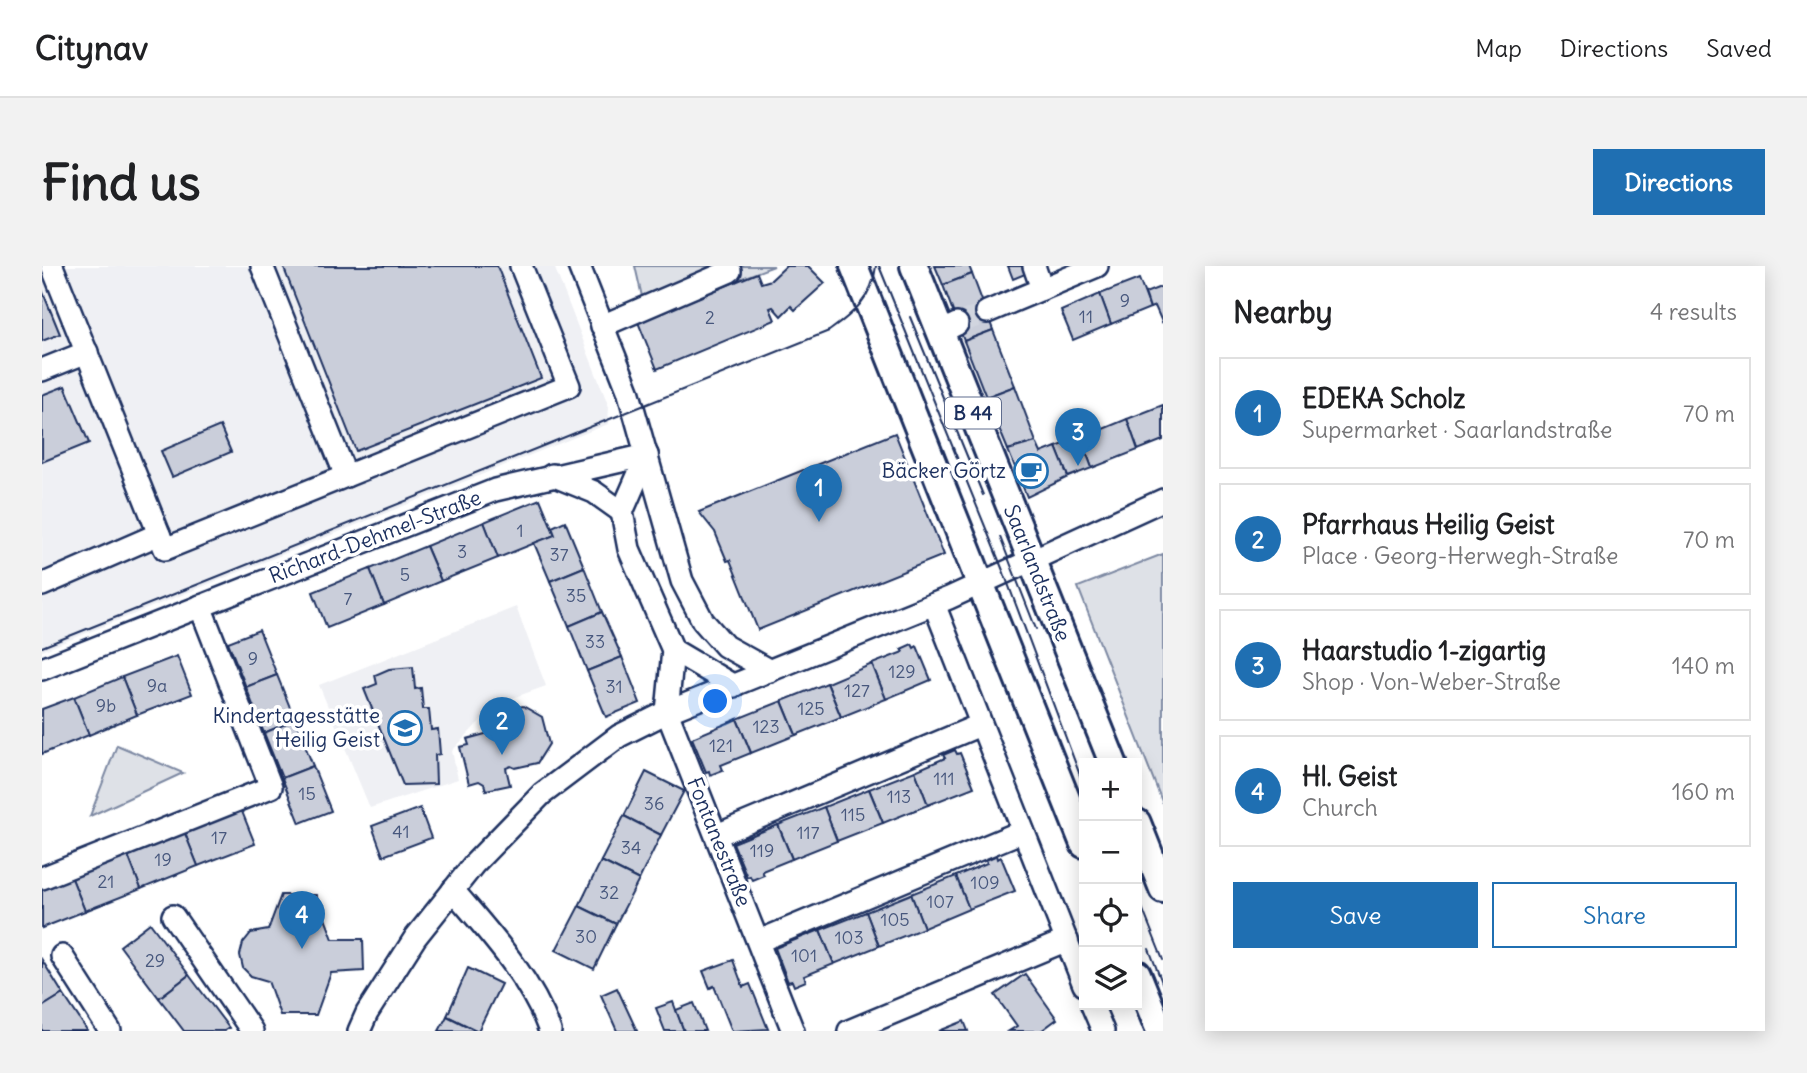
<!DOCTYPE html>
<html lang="en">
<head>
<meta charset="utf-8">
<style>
  body { margin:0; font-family:Delius,sans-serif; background:#f2f2f2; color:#202124 }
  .controls { position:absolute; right:21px; bottom:21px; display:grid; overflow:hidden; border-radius:0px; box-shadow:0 4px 18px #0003 }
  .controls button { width:63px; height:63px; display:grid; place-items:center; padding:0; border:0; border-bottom:2px solid #e0e0e0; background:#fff; color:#202124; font:35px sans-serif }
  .you { position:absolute; left:674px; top:436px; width:24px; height:24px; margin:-18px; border:5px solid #fff; border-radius:50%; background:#1a73e8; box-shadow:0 0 0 10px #1a73e833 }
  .badge { display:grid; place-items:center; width:46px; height:46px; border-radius:50%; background:#1f6fb2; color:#fff; font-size:23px; font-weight:700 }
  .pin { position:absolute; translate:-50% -58px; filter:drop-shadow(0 2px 4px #0008) }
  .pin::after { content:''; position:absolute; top:37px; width:24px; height:21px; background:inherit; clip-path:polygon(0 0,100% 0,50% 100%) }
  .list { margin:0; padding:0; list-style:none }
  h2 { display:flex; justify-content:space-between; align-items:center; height:91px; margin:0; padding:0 28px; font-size:30px }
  h2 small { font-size:23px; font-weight:400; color:#757577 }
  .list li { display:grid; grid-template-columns:46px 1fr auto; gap:21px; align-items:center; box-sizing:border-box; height:112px; margin:0 14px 14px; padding:0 14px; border:2px solid #e0e0e0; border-radius:0px }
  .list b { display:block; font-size:26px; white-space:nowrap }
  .list p { margin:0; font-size:23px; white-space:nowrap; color:#757577 }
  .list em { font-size:23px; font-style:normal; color:#757577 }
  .actions { display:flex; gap:14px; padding:21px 28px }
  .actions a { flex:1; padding:16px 0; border:2px solid #1f6fb2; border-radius:0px; text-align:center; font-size:24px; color:#1f6fb2 }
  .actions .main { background:#1f6fb2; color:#fff }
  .icon { flex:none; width:38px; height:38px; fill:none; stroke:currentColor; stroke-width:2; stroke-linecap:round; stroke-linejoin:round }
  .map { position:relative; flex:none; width:1121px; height:765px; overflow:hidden; border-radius:0px }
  header { display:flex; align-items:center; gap:42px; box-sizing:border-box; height:98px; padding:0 35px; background:#fff; border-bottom:2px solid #e0e0e0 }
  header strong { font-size:33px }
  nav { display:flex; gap:38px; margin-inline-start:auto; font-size:24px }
  .intro { display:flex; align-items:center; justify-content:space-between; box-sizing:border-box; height:168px; padding:0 42px }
  h1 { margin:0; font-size:49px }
  .button { padding:18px 32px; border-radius:0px; background:#1f6fb2; color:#fff; font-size:24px; font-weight:700 }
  main { display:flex; gap:42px; padding:0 42px }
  aside { flex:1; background:#fff; border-radius:0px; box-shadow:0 4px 18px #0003 }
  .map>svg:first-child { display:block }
  .built { fill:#eff0f4 }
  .green { fill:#dee1e7; stroke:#7c88a2; stroke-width:2 }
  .building { fill:#caceda; stroke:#1b2f5e; stroke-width:2 }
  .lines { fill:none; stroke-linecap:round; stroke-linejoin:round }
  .minor-tunnel { stroke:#d1d5df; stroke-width:21; stroke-dasharray:21 10; stroke-linecap:butt }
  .minor-casing { stroke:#1b2f5e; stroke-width:26 }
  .major-casing { stroke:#1b2f5e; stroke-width:32 }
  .minor { stroke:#fff; stroke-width:21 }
  .major { stroke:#fff; stroke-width:26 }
  .tram { stroke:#1b2f5e; stroke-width:2 }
  .labels { text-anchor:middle; stroke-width:7; stroke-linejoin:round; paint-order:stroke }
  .number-label { font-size:18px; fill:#47577d }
  .shield { fill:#fff; stroke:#5f6d8e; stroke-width:2 }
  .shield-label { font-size:19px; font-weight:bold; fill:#1b2f5e }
  .poi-label { font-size:21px; fill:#1b2f5e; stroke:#fff; text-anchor:end }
  .street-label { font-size:21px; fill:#1b2f5e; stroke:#fff }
</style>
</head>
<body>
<header>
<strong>Citynav</strong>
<nav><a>Map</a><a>Directions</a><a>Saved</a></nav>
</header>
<div class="intro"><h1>Find us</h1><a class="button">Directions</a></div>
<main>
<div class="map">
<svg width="1121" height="765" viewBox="0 0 1121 765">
  <rect width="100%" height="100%" fill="#fff"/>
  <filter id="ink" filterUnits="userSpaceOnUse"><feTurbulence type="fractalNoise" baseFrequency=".0143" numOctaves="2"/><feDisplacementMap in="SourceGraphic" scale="14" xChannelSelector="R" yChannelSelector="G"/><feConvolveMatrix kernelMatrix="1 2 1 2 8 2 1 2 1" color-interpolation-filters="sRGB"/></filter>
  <g filter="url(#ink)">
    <g class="built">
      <polygon points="0,0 512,0 567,141 566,158 0,385"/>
      <polygon points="474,341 504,420 454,438 410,485 416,513 328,542 277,419"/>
    </g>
    <g class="green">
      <polygon points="593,0 732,0 604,48"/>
      <polygon points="1121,288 1121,538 1036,321"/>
      <polygon points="75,479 141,507 48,550"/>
    </g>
    <g class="building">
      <polygon points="241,0 455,0 499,112 314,185"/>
      <polygon points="744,0 766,0 783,17 753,44 749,40 739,50 731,41 728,42 733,54 615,103 596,56 715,7 719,17 729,14"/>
      <polygon points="893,0 927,0 930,8 901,19"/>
      <polygon points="966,0 986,0 988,6 971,13"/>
      <polygon points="930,8 951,64 922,75 901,19"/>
      <polygon points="1097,13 1108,42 1069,58 1058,28"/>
      <polygon points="1121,20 1121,55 1120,56 1113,40 1108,42 1103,27"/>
      <polygon points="0,24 18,68 0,75"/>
      <polygon points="1058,28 1069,58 1031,74 1019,45"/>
      <polygon points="951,64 973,120 944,131 922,75"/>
      <polygon points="23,120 47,177 0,196 0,129"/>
      <polygon points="973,120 994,176 966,184 944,131"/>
      <polygon points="1121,139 1121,174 1096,184 1085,153"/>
      <polygon points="1085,153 1096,184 1050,202 1039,172"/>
      <polygon points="178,160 189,186 130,211 119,185"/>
      <polygon points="853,167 902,289 716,364 688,294 685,295 673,266 657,246"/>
      <polygon points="1039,172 1050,202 1026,211 1014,181"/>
      <polygon points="994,176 999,187 1014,181 1026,211 985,231 966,184"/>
      <polygon points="498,233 513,269 456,292 442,256"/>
      <polygon points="523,255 542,301 508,315 492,277 513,269 510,261"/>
      <polygon points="442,256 456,292 399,315 384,280"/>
      <polygon points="384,280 399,315 342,339 328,303"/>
      <polygon points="542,301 560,346 527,360 508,315"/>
      <polygon points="328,303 342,339 285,362 271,326"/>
      <polygon points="560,346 580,391 545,405 527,360"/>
      <polygon points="217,364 235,409 204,421 186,376"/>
      <polygon points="870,378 872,382 875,380 889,414 844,433 830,398 861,386 859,383"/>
      <polygon points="135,390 150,428 95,449 80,411"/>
      <polygon points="580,391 598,437 564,451 545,405"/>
      <polygon points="830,398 844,433 799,451 785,417"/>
      <polygon points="371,401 373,423 379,422 381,443 387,443 389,464 396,463 398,488 393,489 394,518 361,519 322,423 335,418 333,409 347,403"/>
      <polygon points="235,409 253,454 222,467 204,421"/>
      <polygon points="80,411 95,449 47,469 32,431"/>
      <polygon points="785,417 799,451 754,469 740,435"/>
      <polygon points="32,431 47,469 0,488 0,443"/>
      <polygon points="740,435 754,469 709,487 695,453"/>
      <polygon points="481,440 500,451 507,478 495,497 473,502 469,500 464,502 468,519 444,524 442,518 437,515 427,518 418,481 427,479 425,473 447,467 447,464 459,445"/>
      <polygon points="695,453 709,487 679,499 681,504 668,509 667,505 664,506 650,472"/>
      <polygon points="253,454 271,500 240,512 222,467"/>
      <polygon points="913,484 915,488 918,487 932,521 886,539 873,505 903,492 901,489"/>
      <polygon points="271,500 289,545 258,557 240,512"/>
      <polygon points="873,505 886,539 841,557 827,523"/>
      <polygon points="604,506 642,525 619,569 582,550"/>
      <polygon points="827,523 841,557 795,575 782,541"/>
      <polygon points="782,541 795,575 750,593 736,559"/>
      <polygon points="378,542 389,572 341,590 330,560"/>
      <polygon points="199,543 213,578 156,600 142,565"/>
      <polygon points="582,550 619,569 597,614 559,595"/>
      <polygon points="736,559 750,593 720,605 722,609 710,614 708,610 705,611 691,577"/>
      <polygon points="142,565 156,600 99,623 85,587"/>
      <polygon points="85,587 99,623 43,645 29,610"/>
      <polygon points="955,589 956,593 959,591 973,625 927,643 914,610 945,597 944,594"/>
      <polygon points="559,595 597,614 574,658 537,640"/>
      <polygon points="29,610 43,645 0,662 0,621"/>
      <polygon points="914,610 927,643 882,662 869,628"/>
      <polygon points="869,628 882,662 837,680 824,646"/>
      <polygon points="239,629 274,629 291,673 321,673 322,705 289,707 274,749 238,749 226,715 209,710 201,702 198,689 201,677 209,667 226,664"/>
      <polygon points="537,640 574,658 552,703 514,684"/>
      <polygon points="824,646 837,680 792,698 778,664"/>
      <polygon points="108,657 147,709 117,732 78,680"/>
      <polygon points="778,664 792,698 762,710 764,715 752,720 750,715 746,716 733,682"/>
      <polygon points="0,694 21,728 0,741"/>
      <polygon points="691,694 701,721 708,718 726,763 690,765 672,720 668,722 661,705"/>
      <polygon points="426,702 459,718 436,765 405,750"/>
      <polygon points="983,708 1015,753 999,765 967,765 975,760 953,729"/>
      <polygon points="147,709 187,762 182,765 142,765 117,732"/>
      <polygon points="575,722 595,765 575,765 559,729"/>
      <polygon points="21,728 45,764 44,765 0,765 0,741"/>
      <polygon points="631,736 634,744 642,765 623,765 614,742"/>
      <polygon points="652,737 663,765 642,765 634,744"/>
      <polygon points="405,750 435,765 397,765"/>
      <polygon points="922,755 926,765 897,765"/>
    </g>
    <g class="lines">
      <polyline class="minor-tunnel" points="915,58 945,46"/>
      <g class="minor-casing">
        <g id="minor">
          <polyline points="10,0 123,283 304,210"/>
          <polyline points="220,0 304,210 527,120 479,0"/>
          <polyline points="537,0 586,124 640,315 661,355 683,380 728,405"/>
          <polyline points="992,0 1000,23"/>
          <polyline points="945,46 1055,0"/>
          <polyline points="560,60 688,5"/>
          <polyline points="899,66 915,58"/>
          <polyline points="0,104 45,86"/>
          <polyline points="605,189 580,246 587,283 631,384 692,420"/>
          <polyline points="510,209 552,226 580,246"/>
          <polyline points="0,319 117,268"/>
          <polyline points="892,338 1042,719"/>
          <polyline points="631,384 625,446 751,765"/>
          <polyline points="0,403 453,224 605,189"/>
          <polyline points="675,569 938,459"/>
          <polyline points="0,612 229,521 158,340"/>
          <path d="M411,624C448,668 488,710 508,765"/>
          <polyline points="131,650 210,765"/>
          <polyline points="717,675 981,565"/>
          <polyline points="20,690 68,765"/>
          <polyline points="1050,739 1061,765"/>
          <polyline points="317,765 325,747 373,672 432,598 500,528 577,470 625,446 907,332 1121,234"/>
          <polyline points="807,765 1025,674"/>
        </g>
      </g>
      <g class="major-casing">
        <g id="major">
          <polyline points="812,0 1042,578"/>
          <polyline points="872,0 1071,497"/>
          <polyline points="1095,557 1121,623"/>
          <polyline points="1095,708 1118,765"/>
        </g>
      </g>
      <use href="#minor" class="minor"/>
      <use href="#major" class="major"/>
      <g class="tram">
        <polyline points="837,0 962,307 1042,520"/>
        <polyline points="868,51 941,229"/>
        <polyline points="958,271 994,363"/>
        <path d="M0,381L787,65C811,48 831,31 834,0"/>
        <polyline points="1095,629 1121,694"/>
        <polyline points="1107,683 1121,719"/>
      </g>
    </g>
  </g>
  <defs>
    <g id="cafe-ring" transform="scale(1.75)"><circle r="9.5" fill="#fff" stroke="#1f6fb2" stroke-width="1.5"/><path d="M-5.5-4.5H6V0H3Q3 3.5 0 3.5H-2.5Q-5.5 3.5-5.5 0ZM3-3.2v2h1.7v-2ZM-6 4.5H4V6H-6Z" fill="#1f6fb2"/></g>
    <g id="school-ring" transform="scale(1.75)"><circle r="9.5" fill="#fff" stroke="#1f6fb2" stroke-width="1.5"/><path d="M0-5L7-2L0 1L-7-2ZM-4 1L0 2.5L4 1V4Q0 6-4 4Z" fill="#1f6fb2"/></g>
  </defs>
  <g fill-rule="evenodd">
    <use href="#cafe-ring" x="989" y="205"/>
    <use href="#school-ring" x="363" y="462"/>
  </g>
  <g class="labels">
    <g class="number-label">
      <text x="1083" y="41">9</text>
      <text x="1044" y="57">11</text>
      <text x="668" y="58">2</text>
      <text x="478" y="271">1</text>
      <text x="420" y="292">3</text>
      <text x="517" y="295">37</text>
      <text x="363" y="315">5</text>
      <text x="534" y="336">35</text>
      <text x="306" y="339">7</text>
      <text x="553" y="382">33</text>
      <text x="211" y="399">9</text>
      <text x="860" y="412">129</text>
      <text x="115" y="426">9a</text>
      <text x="572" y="427">31</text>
      <text x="815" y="431">127</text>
      <text x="64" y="446">9b</text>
      <text x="769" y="449">125</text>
      <text x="724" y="467">123</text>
      <text x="679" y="486">121</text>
      <text x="902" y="519">111</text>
      <text x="265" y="534">15</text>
      <text x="857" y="537">113</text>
      <text x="612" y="544">36</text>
      <text x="811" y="555">115</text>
      <text x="359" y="572">41</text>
      <text x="766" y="573">117</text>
      <text x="177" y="578">17</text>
      <text x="589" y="588">34</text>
      <text x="720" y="591">119</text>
      <text x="121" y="600">19</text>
      <text x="64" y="622">21</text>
      <text x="943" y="623">109</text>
      <text x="567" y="633">32</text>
      <text x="898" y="642">107</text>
      <text x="853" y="660">105</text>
      <text x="544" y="677">30</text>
      <text x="807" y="678">103</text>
      <text x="762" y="696">101</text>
      <text x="113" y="701">29</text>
    </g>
    <rect class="shield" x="903" y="131.5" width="56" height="31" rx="5"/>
    <g class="shield-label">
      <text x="931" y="154">B 44</text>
    </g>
    <g class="poi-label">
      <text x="964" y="212">Bäcker Görtz</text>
      <text x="338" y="457">Kindertagesstätte<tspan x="338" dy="24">Heilig Geist</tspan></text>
    </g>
    <g class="street-label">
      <text transform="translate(333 271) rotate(-21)" y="7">Richard-Dehmel-Straße</text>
      <text transform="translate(995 307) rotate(68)" y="7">Saarlandstraße</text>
      <text transform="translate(677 576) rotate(68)" y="7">Fontanestraße</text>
    </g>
  </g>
</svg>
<div class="controls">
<button>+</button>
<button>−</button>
<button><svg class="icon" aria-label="locate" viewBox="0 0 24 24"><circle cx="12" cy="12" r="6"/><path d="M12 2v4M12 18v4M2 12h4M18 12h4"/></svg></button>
<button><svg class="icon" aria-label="layers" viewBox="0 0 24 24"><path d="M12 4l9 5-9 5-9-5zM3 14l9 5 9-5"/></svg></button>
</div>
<div class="you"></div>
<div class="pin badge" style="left:777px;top:256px">1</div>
<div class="pin badge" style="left:460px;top:489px">2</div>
<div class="pin badge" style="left:1036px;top:200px">3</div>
<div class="pin badge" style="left:260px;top:683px">4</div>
</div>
<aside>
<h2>Nearby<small>4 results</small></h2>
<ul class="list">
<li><span class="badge">1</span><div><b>EDEKA Scholz</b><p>Supermarket · Saarlandstraße</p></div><em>70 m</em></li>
<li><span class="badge">2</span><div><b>Pfarrhaus Heilig Geist</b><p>Place · Georg-Herwegh-Straße</p></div><em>70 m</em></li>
<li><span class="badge">3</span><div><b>Haarstudio 1-zigartig</b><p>Shop · Von-Weber-Straße</p></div><em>140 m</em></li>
<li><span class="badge">4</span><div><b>Hl. Geist</b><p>Church</p></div><em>160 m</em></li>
</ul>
<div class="actions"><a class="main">Save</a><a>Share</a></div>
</aside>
</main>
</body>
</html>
